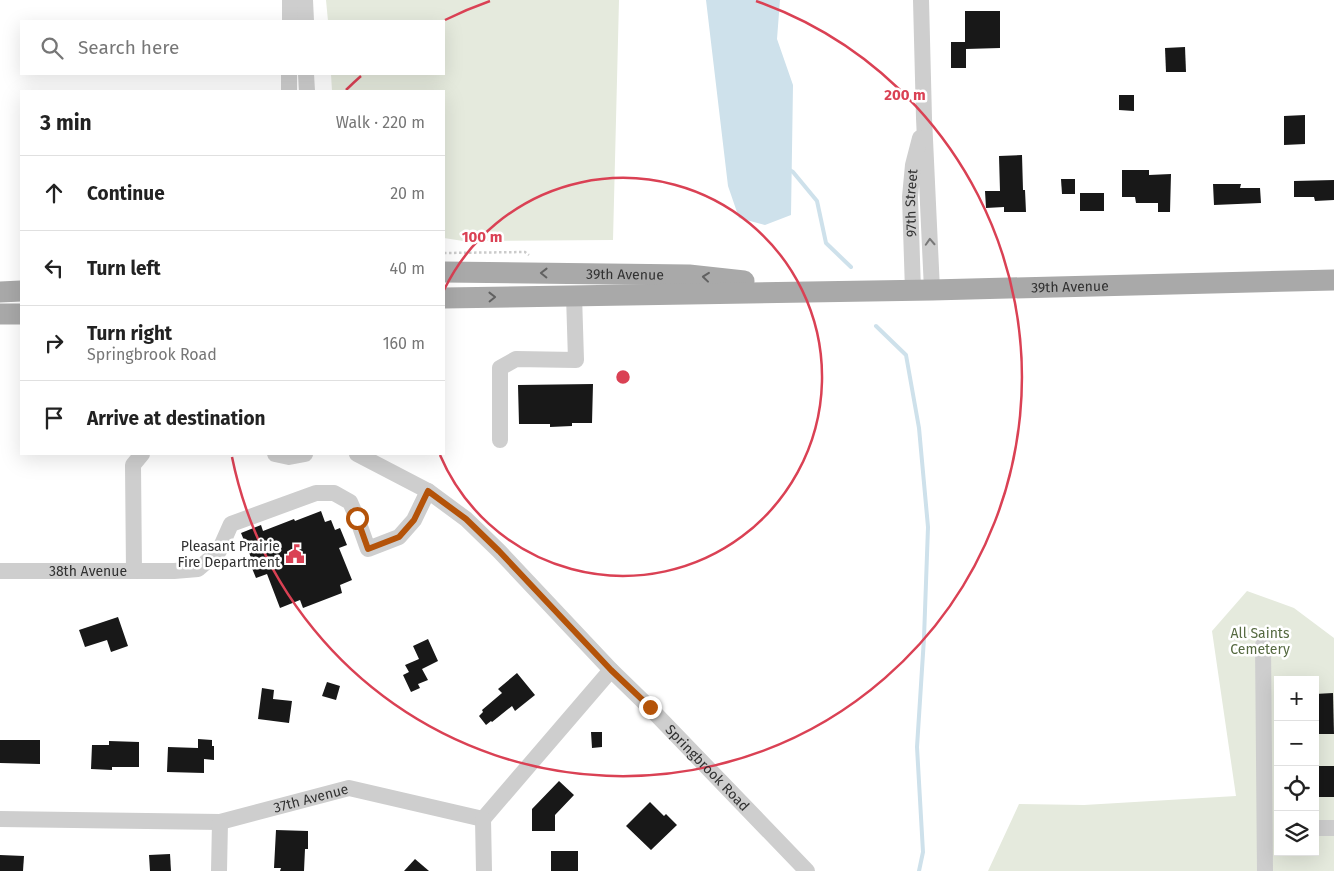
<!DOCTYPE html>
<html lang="en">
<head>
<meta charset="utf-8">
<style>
  body { margin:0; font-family:"Fira Sans",sans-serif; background:#f2f2f2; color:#222 }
  .controls { position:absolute; right:15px; bottom:15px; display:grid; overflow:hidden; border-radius:0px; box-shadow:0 5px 20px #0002 }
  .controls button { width:45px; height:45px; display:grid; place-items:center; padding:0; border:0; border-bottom:1px solid #e0e0e0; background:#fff; color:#222; font:25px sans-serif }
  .stop { position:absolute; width:15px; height:15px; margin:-11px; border:4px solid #b45309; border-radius:50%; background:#fff }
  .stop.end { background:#b45309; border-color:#fff; box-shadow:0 1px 5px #0008 }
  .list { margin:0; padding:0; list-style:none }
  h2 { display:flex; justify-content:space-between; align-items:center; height:65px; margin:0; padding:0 20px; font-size:21px }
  h2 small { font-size:16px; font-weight:400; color:#767676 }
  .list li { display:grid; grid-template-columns:32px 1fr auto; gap:15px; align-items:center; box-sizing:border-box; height:75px; padding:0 20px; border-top:1px solid #e0e0e0 }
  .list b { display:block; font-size:19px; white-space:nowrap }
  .list p { margin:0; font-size:16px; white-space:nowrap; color:#767676 }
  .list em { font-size:16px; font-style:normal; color:#767676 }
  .icon { flex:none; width:28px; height:28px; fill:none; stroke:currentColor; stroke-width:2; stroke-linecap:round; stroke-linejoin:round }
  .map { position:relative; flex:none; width:1334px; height:871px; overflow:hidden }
  .search { position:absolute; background:#fff; box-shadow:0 5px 20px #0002; left:20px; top:20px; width:425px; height:55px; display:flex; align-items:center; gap:12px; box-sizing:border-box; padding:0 18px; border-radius:0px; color:#767676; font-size:19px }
  .panel { position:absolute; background:#fff; box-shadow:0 5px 20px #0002; left:20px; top:90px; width:425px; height:365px; border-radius:0px }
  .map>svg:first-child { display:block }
  .green { fill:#e5eadd; fill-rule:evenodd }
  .water { fill:#cee1eb }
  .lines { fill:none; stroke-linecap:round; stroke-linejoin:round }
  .stream { stroke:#cee1eb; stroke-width:4 }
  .building { fill:#181818 }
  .path { stroke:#cbcbcb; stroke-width:2.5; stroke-dasharray:2.5 2.5; stroke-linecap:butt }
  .minor { stroke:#cecece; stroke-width:16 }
  .major { stroke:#a9a9a9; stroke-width:21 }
  .oneway { stroke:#787878 }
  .oneway2 { stroke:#616161 }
  .route { stroke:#b45309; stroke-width:6 }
  .ring { fill:none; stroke:#da4154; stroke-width:2.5 }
  .labels { text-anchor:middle; stroke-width:5; stroke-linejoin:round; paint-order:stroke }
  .street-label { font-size:14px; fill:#313131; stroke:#fff }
  .poi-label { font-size:14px; fill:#313131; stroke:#fff; text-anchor:end }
  .park-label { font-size:14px; fill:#566a41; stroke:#fff }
  .centre { fill:#da4154; stroke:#fff; stroke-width:2.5 }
  .ring-label { font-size:15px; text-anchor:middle; font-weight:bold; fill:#da4154; stroke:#fff; stroke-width:5; stroke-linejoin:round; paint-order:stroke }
</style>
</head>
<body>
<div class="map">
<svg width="1334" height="871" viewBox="0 0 1334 871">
  <rect width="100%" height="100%" fill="#fff"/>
  <g class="green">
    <polygon points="326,0 619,0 613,240 463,241 444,238 444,91 332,91 331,74 444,74 444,21 328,21"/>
    <path d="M1247,591L1294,608L1334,638V871H988L1019,804L1084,805L1236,796L1212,631ZM1278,680H1315V852H1278Z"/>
  </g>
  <polygon class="water" points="706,0 780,0 777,39 793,85 791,215 765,225 739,218 728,186"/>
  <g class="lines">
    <g class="stream">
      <polyline points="788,169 793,172 817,201 826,243 851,267"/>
      <polyline points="876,326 906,355 919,428 928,527 924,638 917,747 923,852 919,871"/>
    </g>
  </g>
  <g class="building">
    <polygon points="965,11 1000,11 1000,48 966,49 966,68 951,68 951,42 965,42"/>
    <polygon points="1185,47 1186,72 1166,72 1165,48"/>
    <polygon points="1119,95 1134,95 1134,111 1119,110"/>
    <polygon points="1305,115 1305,144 1284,145 1284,116"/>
    <polygon points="1022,155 1023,190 1025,190 1026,212 1004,212 1004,207 986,208 985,191 1000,191 999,156"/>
    <polygon points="1122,170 1149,170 1149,175 1171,174 1170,212 1158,212 1158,203 1136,203 1135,197 1122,197"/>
    <polygon points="1061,179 1075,179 1075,194 1062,194"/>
    <polygon points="1334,180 1334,200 1315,201 1314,197 1294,197 1294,181"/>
    <polygon points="1213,184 1241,184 1240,188 1260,188 1261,203 1214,205"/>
    <rect x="1080" y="193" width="24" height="18"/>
    <polygon points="593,384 592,423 572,423 572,426 550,427 550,424 519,424 518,385"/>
    <polygon points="321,511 325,522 331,520 335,530 340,528 347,545 339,548 352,580 340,585 342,593 303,608 300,600 280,608 267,574 256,578 249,561 252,560 241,533 261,525 263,531 294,519 295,521"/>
    <polygon points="118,617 128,646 111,652 107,640 85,647 79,630"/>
    <polygon points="428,639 438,661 422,669 428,680 418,684 420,688 411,692 403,675 409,672 405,665 419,659 413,646"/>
    <polygon points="517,673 535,695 515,711 512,706 492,722 491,721 486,725 479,716 483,712 482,710 502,693 498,689"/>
    <polygon points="327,682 340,686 336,700 322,696"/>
    <polygon points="262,688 274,690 273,699 292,701 289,723 258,719"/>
    <polygon points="1333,693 1334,734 1315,734 1315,694"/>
    <polygon points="591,732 602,732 602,747 592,748"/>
    <polygon points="198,739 212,740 212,746 214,746 214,760 204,759 204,773 167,772 168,747 198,748"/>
    <polygon points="0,740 40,740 40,764 0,763"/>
    <polygon points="109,741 139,742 139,767 112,767 112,770 91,769 92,745 109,745"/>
    <rect x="1315" y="766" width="19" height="31"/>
    <polygon points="559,781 574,795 555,815 555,831 532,831 532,809"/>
    <polygon points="650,802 664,816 666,814 677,825 651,850 626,826"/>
    <polygon points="276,830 308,831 308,849 305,849 304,871 280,871 281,868 274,868"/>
    <rect x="551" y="851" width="27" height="20"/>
    <polygon points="170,854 171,871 150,871 149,855"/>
    <polygon points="0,855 24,856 23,871 0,871"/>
    <polygon points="415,859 429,871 404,871"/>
  </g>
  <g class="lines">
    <polyline class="path" points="444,253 525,252 529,255"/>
    <g class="minor">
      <polyline points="290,0 290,21"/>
      <polyline points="305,0 306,21"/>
      <polyline points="921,0 924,118 932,290"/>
      <polyline points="306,74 307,91"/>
      <polyline points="289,91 289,74"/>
      <path id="s1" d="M913,291L910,197L913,165L920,138"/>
      <polyline points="500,440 500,368 516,359 576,360 574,295"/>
      <polyline points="275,454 289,457 305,454"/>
      <path id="s2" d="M357,454L428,491L466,519L499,551L611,670L649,707L807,871"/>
      <path id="s3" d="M0,571H174L198,569L219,551L231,524L316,493H334L350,502L357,518L368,549L399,537L414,520L428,491"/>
      <polyline points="134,571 133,465 142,454"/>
      <polyline points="1263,645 1265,871"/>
      <path id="s4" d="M0,819L220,822L349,788L483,819L611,670"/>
      <polyline points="483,819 484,871"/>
      <polyline points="1315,828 1334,828"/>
      <polyline points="219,871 220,822"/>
    </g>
    <g class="major">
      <path id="s5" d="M444,272L689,275L744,281"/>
      <polyline points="0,292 21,291"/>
      <path id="s6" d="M444,298L932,290L1334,280"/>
      <polyline points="0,314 21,314"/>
    </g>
  </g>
  <defs><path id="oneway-chevron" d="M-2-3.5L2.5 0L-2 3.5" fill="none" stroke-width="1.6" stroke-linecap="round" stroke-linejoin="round" transform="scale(1.25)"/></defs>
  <use class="oneway" href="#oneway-chevron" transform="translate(930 242) rotate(-93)"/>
  <g class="oneway2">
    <use href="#oneway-chevron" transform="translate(544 273) rotate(-179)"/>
    <use href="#oneway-chevron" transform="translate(706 277) rotate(-174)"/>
    <use href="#oneway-chevron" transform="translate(492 297) rotate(-1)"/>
  </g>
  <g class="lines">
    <polyline class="route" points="357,518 368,549 399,537 414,520 428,491 466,519 499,551 611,670 650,707"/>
  </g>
  <g class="ring">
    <path d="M444 290A199 199 0 1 1 440 455"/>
    <path d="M346 90A399 399 0 0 1 361 76M445 20A399 399 0 0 1 490 1M756 1A399 399 0 1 1 232 457"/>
  </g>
  <defs>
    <g id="civic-bare" transform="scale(1.5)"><path d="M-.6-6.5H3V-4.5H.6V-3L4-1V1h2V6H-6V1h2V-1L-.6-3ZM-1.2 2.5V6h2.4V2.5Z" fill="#da4154" stroke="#fff" stroke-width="2.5" paint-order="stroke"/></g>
  </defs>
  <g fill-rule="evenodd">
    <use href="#civic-bare" x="295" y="554"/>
  </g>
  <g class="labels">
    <g class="street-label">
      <text dy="5" stroke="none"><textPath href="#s1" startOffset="88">97th Street</textPath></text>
      <text dy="5" stroke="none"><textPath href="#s5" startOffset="181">39th Avenue</textPath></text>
      <text dy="5" stroke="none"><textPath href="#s6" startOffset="626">39th Avenue</textPath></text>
      <text dy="5" stroke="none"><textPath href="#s3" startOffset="88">38th Avenue</textPath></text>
      <text dy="5" stroke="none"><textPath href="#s2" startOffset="474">Springbrook Road</textPath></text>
      <text dy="5" stroke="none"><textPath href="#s4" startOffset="314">37th Avenue</textPath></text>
    </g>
    <g class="poi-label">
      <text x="280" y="551">Pleasant Prairie<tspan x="280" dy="16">Fire Department</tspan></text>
    </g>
    <g class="park-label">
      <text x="1260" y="638">All Saints<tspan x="1260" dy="16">Cemetery</tspan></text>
    </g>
  </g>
  <circle cx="623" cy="377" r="8" class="centre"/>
  <g class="ring-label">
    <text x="905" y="100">200 m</text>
    <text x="482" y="242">100 m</text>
  </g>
</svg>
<div class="controls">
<button>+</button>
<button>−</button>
<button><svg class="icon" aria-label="locate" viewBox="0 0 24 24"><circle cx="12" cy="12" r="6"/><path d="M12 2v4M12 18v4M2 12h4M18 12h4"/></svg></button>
<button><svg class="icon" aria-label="layers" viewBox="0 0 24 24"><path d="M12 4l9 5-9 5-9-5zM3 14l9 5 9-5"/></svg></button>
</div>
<div class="stop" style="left:357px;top:518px"></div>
<div class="stop end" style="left:650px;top:707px"></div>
<div class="search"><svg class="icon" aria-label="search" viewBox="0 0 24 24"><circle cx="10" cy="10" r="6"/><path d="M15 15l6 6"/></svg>Search here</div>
<section class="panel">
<h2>3 min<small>Walk · 220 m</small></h2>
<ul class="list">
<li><svg class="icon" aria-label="ahead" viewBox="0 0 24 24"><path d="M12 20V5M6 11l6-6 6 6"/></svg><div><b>Continue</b></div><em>20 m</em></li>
<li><svg class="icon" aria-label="left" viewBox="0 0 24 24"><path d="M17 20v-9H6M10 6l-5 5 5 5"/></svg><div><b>Turn left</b></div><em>40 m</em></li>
<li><svg class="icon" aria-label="right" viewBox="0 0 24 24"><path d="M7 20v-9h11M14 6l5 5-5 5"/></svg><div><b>Turn right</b><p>Springbrook Road</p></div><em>160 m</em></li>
<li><svg class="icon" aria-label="arrive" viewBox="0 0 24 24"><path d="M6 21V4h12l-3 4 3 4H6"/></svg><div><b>Arrive at destination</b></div></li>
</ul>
</section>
</div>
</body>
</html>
